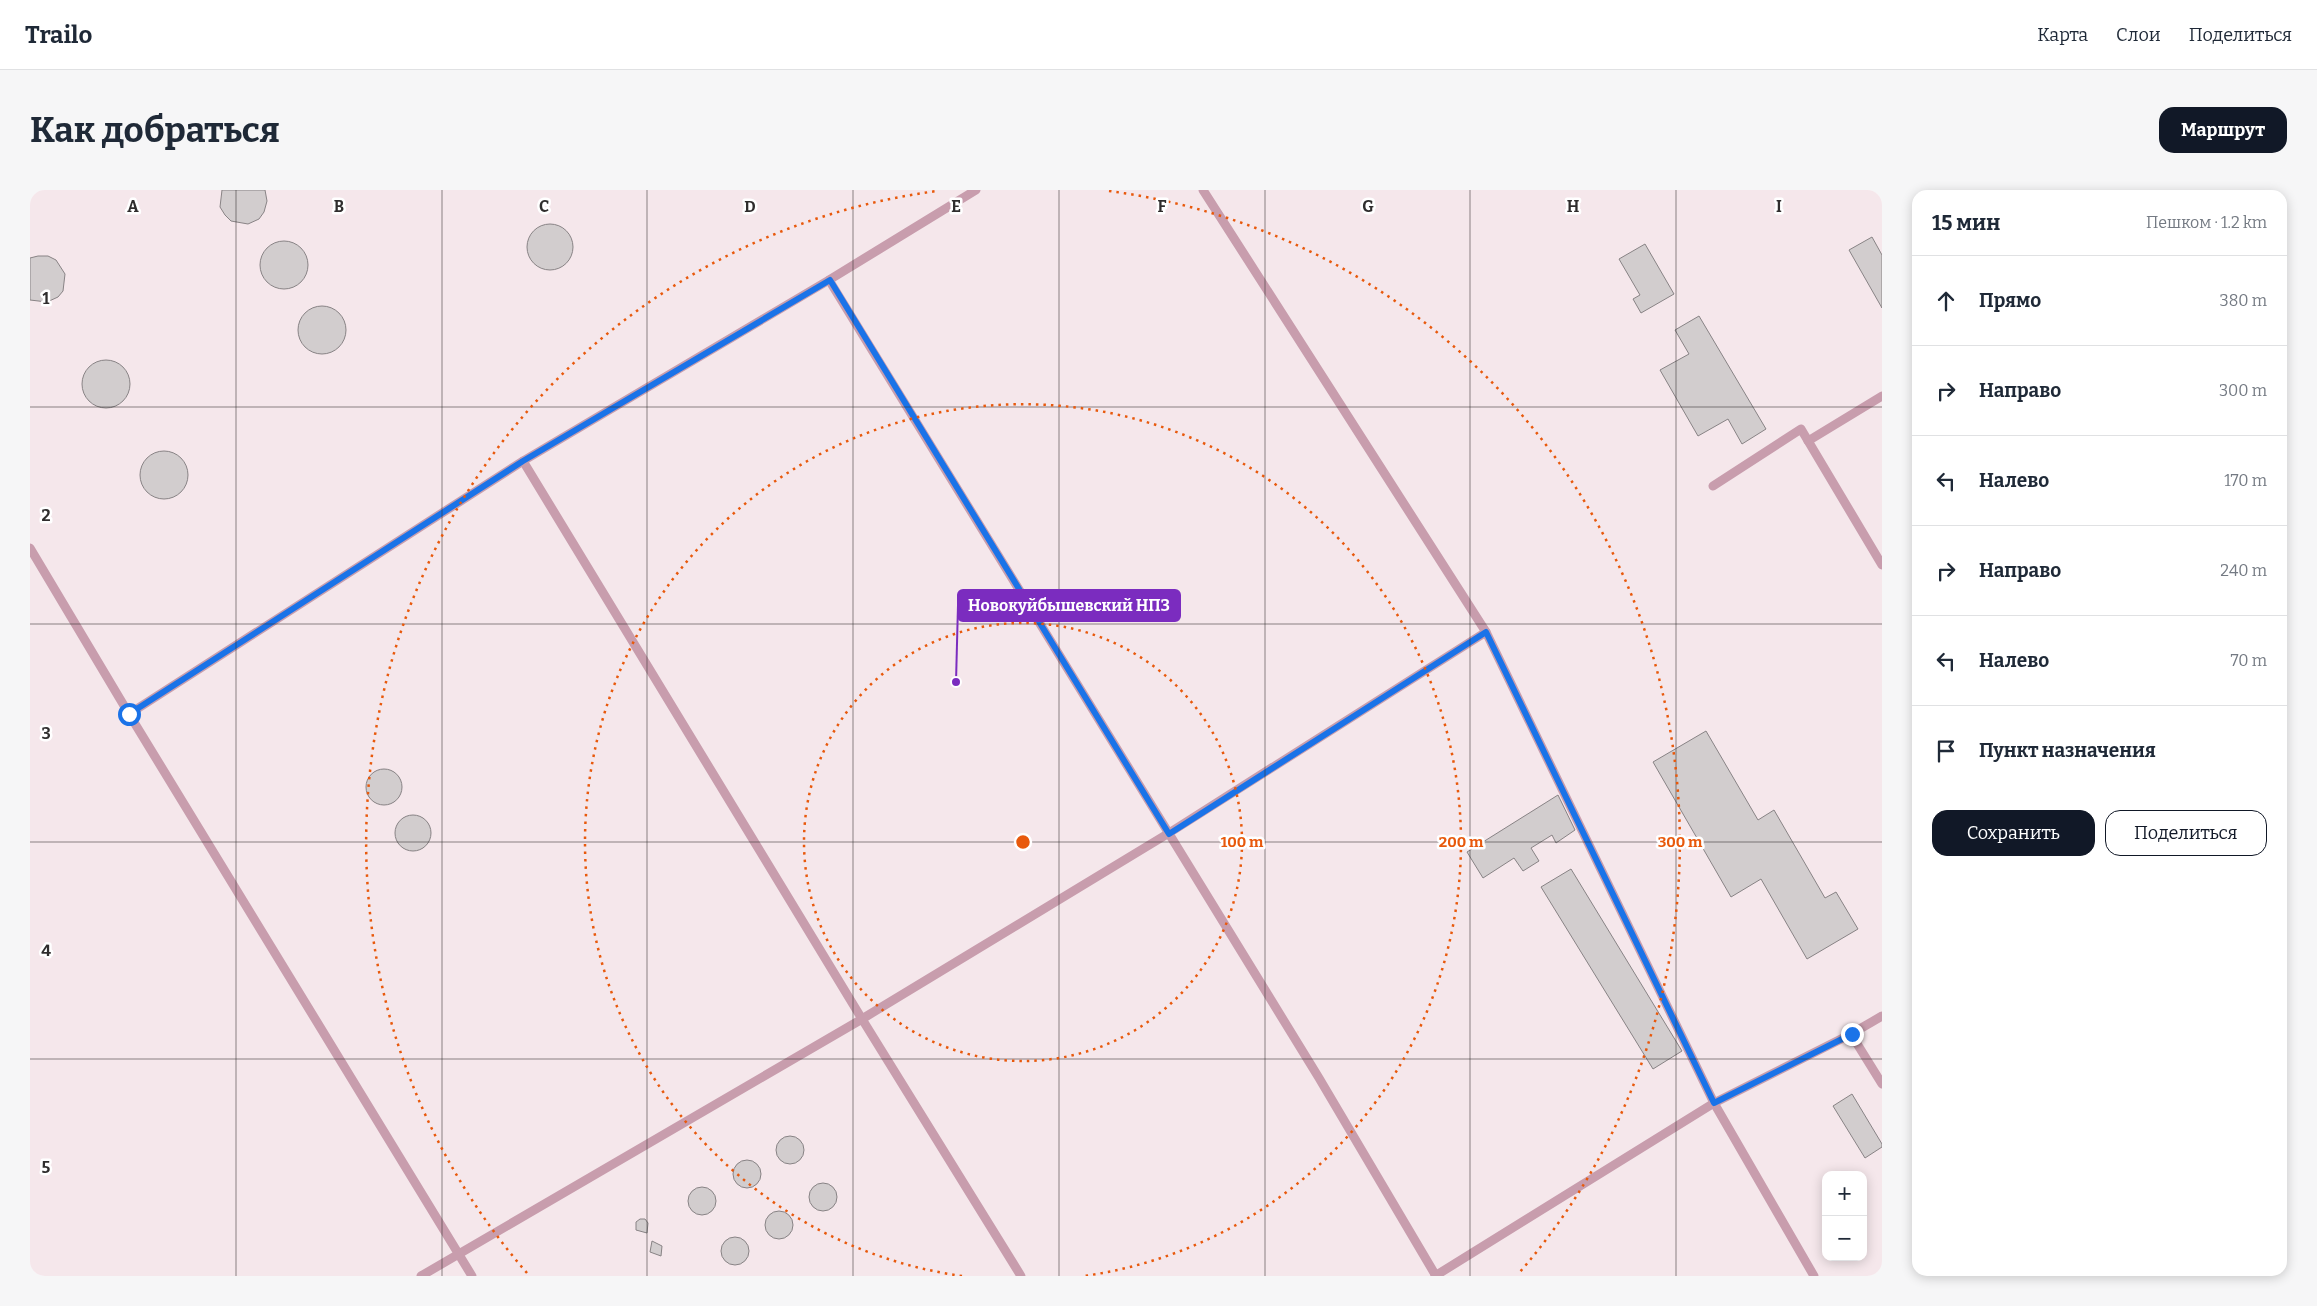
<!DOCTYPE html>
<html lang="ru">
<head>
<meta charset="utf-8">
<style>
  body { margin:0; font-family:Bitter,serif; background:#f6f6f7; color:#1f2937 }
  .controls { position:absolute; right:15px; bottom:15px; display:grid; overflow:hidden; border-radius:10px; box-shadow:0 2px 12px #0003 }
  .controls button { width:45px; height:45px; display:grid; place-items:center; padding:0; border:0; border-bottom:1px solid #e0e1e3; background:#fff; color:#1f2937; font:25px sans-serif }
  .stop { position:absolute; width:15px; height:15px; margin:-11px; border:4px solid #1a73e8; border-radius:50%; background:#fff }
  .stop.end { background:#1a73e8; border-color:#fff; box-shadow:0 1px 5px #0008 }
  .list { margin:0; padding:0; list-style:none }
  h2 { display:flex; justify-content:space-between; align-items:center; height:65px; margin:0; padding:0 20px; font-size:21px }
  h2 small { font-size:16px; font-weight:400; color:#747a83 }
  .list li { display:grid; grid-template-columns:32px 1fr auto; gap:15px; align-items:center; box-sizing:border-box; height:90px; padding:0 20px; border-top:1px solid #e0e1e3 }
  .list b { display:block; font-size:19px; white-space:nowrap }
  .list em { font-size:16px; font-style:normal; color:#747a83 }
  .actions { display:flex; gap:10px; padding:15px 20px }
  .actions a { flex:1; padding:11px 0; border:1px solid #111827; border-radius:15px; text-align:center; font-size:18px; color:#111827 }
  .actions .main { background:#111827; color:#fff }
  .icon { flex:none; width:28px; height:28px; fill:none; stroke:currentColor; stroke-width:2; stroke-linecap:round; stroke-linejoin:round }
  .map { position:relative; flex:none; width:1852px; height:1086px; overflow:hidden; border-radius:15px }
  header { display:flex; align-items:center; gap:30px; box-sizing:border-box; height:70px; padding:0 25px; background:#fff; border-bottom:1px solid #e0e1e3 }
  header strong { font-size:24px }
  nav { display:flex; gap:28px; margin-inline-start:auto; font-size:18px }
  .intro { display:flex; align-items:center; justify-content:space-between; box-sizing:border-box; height:120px; padding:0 30px }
  h1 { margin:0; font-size:35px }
  .button { padding:12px 22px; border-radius:15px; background:#111827; color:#fff; font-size:18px; font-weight:700 }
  main { display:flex; gap:30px; padding:0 30px }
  aside { flex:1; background:#fff; border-radius:15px; box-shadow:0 2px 12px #0003 }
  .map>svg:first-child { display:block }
  .built { fill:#f5e7eb; fill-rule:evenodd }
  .building { fill:#d2cdce; stroke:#888385 }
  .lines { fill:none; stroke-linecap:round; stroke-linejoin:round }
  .lane { stroke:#c89dad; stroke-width:9 }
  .route { stroke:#1a73e8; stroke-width:6 }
  .grid { fill:none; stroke:#2f2d2d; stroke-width:1; stroke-opacity:0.55 }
  .ring { fill:none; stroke:#e8590c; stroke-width:2.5; stroke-dasharray:2.5 5 }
  .grid-label { font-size:16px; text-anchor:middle; font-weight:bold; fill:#2f2d2d; stroke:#fff; stroke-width:5; stroke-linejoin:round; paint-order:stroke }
  .centre { fill:#e8590c; stroke:#fff; stroke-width:2.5 }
  .ring-label { font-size:15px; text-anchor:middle; font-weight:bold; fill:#e8590c; stroke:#fff; stroke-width:5; stroke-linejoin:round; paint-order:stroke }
  .leader { fill:none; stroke:#7b2cbf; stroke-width:2 }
  .callout-dot { fill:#7b2cbf; stroke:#fff; stroke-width:2 }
  .callout { fill:#7b2cbf; stroke:#7b2cbf; stroke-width:2 }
  .callout-label { font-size:16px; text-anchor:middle; font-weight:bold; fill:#fff }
</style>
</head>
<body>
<header>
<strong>Trailo</strong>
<nav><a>Карта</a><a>Слои</a><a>Поделиться</a></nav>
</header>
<div class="intro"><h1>Как добраться</h1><a class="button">Маршрут</a></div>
<main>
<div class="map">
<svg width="1852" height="1086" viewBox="0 0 1852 1086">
  <rect width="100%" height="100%" fill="#fcf7f9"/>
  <path class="built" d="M0,0H1852V1086H0ZM1796,985H1833V1067H1796Z"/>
  <g class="building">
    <polygon points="192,0 235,0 237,11 234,22 229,29 218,34 201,31 195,25 190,17"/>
    <circle cx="520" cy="57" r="23"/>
    <polygon points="1842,47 1852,65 1852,118 1819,60"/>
    <circle cx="254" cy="75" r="24"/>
    <polygon points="1615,54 1644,104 1611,123 1603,109 1610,105 1589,69"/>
    <polygon points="8,66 18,66 26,70 35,84 33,101 28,107 17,112 0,110 0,68"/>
    <circle cx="292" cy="140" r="24"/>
    <polygon points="1669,126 1736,239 1712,254 1698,229 1668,246 1630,180 1659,164 1645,140"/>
    <circle cx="76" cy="194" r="24"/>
    <circle cx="134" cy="285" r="24"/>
    <polygon points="1676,541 1728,630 1744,620 1795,708 1806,702 1828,739 1777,769 1731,689 1701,707 1623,572"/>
    <circle cx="354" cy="597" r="18"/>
    <polygon points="1528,605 1545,640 1526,653 1522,645 1501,658 1509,671 1493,681 1484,668 1453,688 1437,662"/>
    <circle cx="383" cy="643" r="18"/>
    <polygon points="1541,679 1652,861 1623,879 1511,697"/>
    <polygon points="1822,904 1852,954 1852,957 1835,968 1803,916"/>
    <circle cx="760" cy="960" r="14"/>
    <circle cx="717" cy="984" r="14"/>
    <circle cx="793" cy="1007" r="14"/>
    <circle cx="672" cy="1011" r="14"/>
    <circle cx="749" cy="1035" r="14"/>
    <polygon points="610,1029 615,1029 618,1033 617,1043 606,1040 606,1032"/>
    <circle cx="705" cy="1061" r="14"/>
    <polygon points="622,1051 632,1056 631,1066 620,1062"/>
  </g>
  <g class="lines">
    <g class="lane">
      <polyline points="946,0 799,90 1289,888 1406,1086"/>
      <polyline points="1173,0 1456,442 1684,913 1784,1086"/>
      <polyline points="1778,251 1852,206"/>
      <polyline points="493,271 832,829 991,1086"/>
      <polyline points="1683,296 1771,239 1852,375"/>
      <polyline points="0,358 99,524 442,1086"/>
      <polyline points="99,524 493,271 799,90"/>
      <polyline points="1821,844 1852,894"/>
      <polyline points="0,1084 1,1086"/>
      <polyline points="391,1086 832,829 1139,643 1456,442"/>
      <polyline points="1405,1086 1684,913 1821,844 1852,826"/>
    </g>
  </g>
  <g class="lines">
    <polyline class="route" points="99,524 493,271 800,90 1139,644 1456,442 1684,913 1822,844"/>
  </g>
  <path class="grid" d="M206,0V1086M412,0V1086M617,0V1086M823,0V1086M1029,0V1086M1235,0V1086M1440,0V1086M1646,0V1086M0,217H1852M0,434H1852M0,652H1852M0,869H1852"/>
  <g class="ring">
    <circle cx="993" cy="652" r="219"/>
    <path d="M932 1086A438 438 0 1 1 1054 1086"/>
    <path d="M497 1083A657 657 0 0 1 907 1M1079 1A657 657 0 0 1 1489 1083"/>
  </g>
  <g class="grid-label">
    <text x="103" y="22">A</text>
    <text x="309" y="22">B</text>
    <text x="514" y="22">C</text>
    <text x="720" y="22">D</text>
    <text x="926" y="22">E</text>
    <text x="1132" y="22">F</text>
    <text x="1338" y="22">G</text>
    <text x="1543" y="22">H</text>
    <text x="1749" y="22">I</text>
    <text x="16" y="114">1</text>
    <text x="16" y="331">2</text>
    <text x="16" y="549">3</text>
    <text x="16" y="766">4</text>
    <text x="16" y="983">5</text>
  </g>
  <circle cx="993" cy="652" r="8" class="centre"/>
  <g class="ring-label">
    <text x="1212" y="657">100 m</text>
    <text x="1431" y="657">200 m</text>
    <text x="1650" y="657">300 m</text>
  </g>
  <path class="leader" d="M926 492L928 415"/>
  <circle class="callout-dot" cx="926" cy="492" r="5"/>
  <rect class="callout" x="928" y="400" width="222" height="31" rx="5"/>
  <g class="callout-label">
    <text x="1039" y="421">Новокуйбышевский НПЗ</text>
  </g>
</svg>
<div class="controls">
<button>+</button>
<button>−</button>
</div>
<div class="stop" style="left:99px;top:524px"></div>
<div class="stop end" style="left:1822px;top:844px"></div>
</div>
<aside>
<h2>15 мин<small>Пешком · 1.2 km</small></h2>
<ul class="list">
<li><svg class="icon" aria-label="ahead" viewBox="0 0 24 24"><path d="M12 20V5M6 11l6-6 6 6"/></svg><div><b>Прямо</b></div><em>380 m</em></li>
<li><svg class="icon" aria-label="right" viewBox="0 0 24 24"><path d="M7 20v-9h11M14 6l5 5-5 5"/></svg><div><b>Направо</b></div><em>300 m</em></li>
<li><svg class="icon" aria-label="left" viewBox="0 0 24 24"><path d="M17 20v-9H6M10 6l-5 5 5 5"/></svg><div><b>Налево</b></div><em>170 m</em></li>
<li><svg class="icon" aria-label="right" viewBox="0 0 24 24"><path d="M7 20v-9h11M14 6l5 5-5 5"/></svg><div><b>Направо</b></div><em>240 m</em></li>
<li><svg class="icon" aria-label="left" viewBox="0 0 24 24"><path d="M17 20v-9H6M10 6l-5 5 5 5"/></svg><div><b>Налево</b></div><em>70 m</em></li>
<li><svg class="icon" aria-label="arrive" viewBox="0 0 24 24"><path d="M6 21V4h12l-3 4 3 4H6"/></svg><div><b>Пункт назначения</b></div></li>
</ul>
<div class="actions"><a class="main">Сохранить</a><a>Поделиться</a></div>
</aside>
</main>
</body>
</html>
